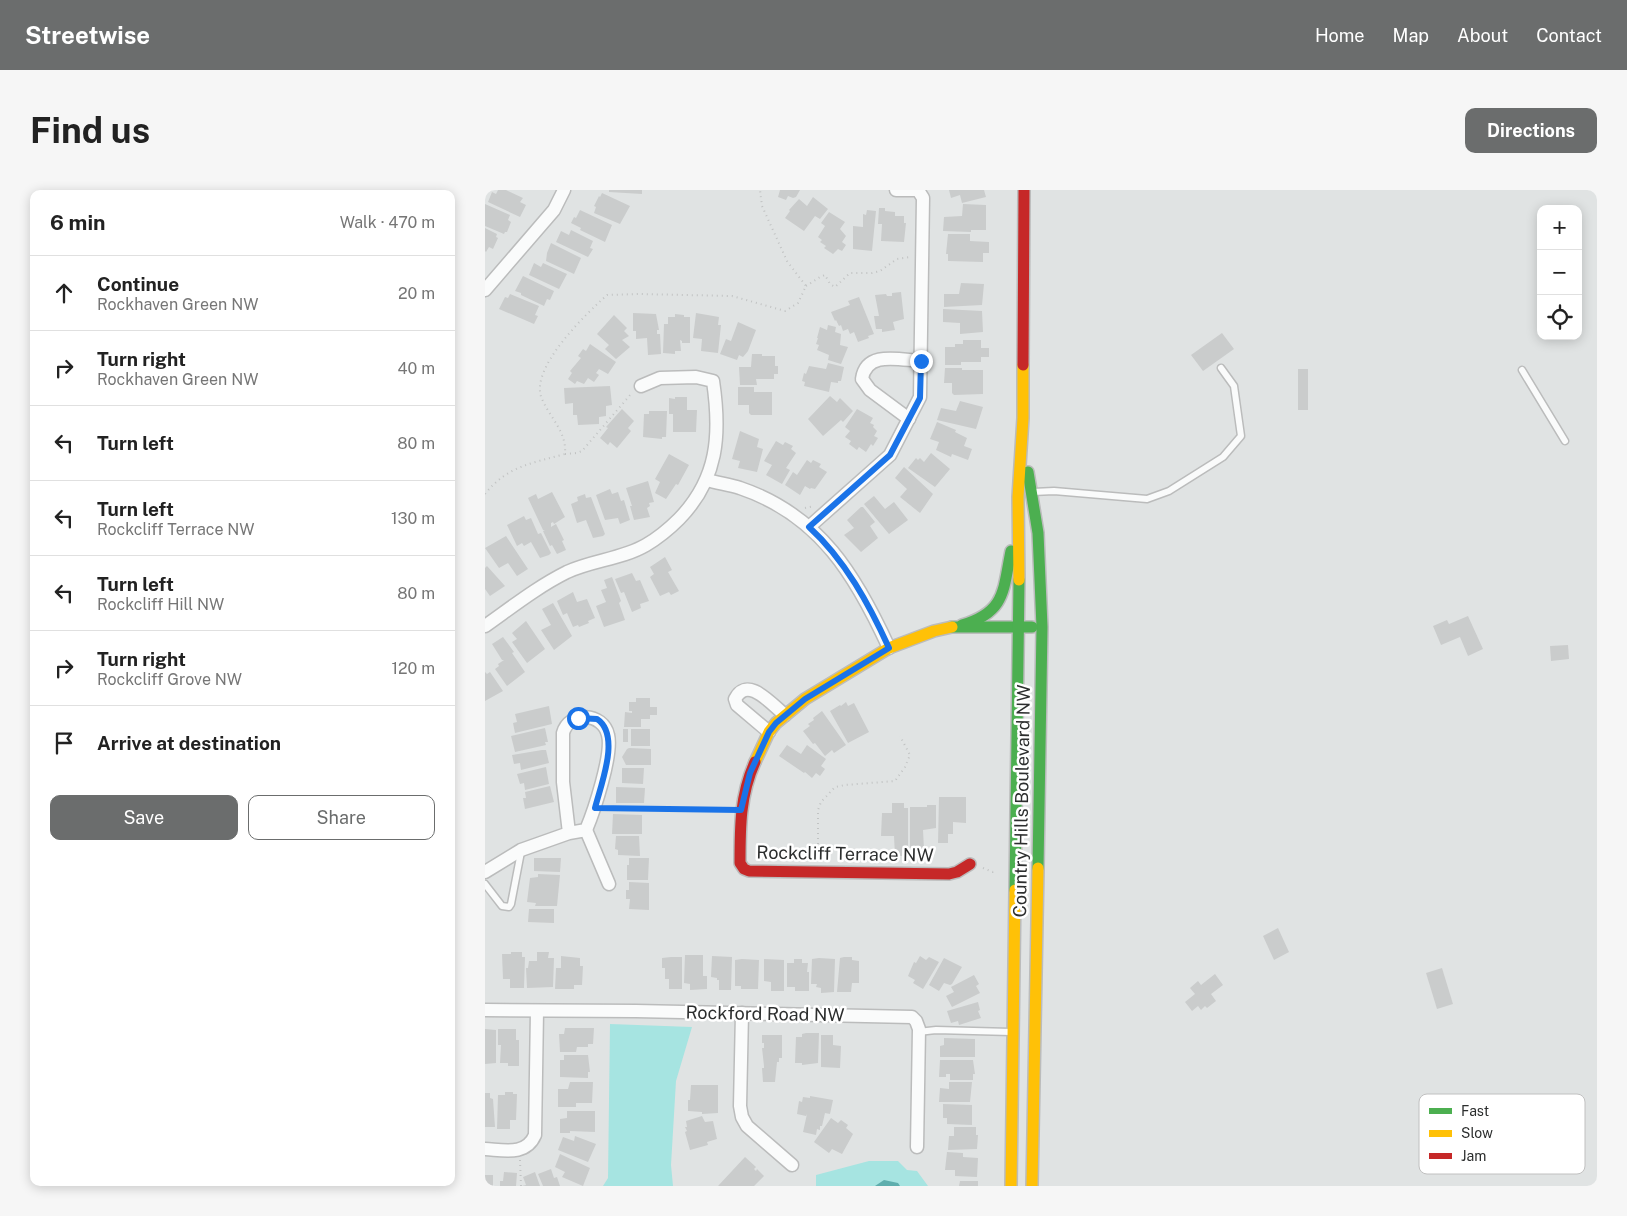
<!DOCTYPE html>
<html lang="en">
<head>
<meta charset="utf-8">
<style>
  body { margin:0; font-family:"Public Sans",sans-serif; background:#f6f6f6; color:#222 }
  .controls { position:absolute; right:15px; top:15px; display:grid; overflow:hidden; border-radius:10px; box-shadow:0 2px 12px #0003 }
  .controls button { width:45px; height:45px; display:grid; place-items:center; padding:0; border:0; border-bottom:1px solid #e0e0e0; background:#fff; color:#222; font:25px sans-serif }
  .stop { position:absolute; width:15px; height:15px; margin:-11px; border:4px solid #1a73e8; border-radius:50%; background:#fff }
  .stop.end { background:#1a73e8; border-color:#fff; box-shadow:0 1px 5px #0008 }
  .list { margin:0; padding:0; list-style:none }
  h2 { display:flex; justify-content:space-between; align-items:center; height:65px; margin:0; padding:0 20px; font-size:21px }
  h2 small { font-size:16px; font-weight:400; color:#767676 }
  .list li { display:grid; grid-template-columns:32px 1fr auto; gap:15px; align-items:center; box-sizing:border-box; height:75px; padding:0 20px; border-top:1px solid #e0e0e0 }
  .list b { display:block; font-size:19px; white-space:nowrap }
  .list p { margin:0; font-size:16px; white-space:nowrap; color:#767676 }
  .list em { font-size:16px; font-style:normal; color:#767676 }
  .actions { display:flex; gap:10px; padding:15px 20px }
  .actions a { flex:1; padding:11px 0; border:1px solid #6b6d6d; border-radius:10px; text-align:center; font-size:18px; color:#6b6d6d }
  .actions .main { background:#6b6d6d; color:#fff }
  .icon { flex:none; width:28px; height:28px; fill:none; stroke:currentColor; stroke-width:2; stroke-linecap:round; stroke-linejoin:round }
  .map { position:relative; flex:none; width:1112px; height:996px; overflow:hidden; border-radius:10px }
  header { display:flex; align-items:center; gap:30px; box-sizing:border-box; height:70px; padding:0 25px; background:#6b6d6d; color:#fff }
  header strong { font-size:24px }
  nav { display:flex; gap:28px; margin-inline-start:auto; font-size:18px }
  .intro { display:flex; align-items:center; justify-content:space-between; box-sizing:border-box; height:120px; padding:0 30px }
  h1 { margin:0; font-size:35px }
  .button { padding:12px 22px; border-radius:10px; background:#6b6d6d; color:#fff; font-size:18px; font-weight:700 }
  main { display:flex; gap:30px; padding:0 30px }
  aside { flex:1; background:#fff; border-radius:10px; box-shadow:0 2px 12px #0003 }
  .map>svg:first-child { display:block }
  .green { fill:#a6e4e1 }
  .water { fill:#5eaead }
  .building { fill:#cacccc }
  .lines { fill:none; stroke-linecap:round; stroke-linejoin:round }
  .lane-casing { stroke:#bbbcbc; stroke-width:9 }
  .street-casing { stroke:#bbbcbc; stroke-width:15 }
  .fast-casing { stroke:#bbbcbc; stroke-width:14 }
  .slow-casing { stroke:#bbbcbc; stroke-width:14 }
  .jam-casing { stroke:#bbbcbc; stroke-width:14 }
  .path { stroke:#c1c3c3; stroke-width:2; stroke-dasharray:1 4; stroke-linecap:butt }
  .lane { stroke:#fafbfb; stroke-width:6 }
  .street { stroke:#fafbfb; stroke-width:12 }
  .fast { stroke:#4caf50; stroke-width:11 }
  .slow { stroke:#ffc107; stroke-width:11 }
  .jam { stroke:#c62828; stroke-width:11 }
  .route { stroke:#1a73e8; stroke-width:6 }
  .labels { text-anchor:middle; stroke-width:5; stroke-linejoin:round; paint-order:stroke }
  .street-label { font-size:18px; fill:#2c2e2e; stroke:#fff }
  .key { fill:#fff; stroke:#c0c0c0; stroke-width:1 }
  .key-label { font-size:14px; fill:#2c2e2e }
</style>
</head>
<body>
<header>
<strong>Streetwise</strong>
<nav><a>Home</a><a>Map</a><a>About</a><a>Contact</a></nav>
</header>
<div class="intro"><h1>Find us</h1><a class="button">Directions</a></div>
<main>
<aside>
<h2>6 min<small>Walk · 470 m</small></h2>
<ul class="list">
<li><svg class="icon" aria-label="ahead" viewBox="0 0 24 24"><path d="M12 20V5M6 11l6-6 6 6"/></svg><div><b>Continue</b><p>Rockhaven Green NW</p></div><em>20 m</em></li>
<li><svg class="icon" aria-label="right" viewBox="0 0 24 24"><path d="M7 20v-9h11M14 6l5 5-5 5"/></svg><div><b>Turn right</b><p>Rockhaven Green NW</p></div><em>40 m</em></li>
<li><svg class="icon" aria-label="left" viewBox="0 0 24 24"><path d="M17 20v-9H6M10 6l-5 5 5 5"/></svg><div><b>Turn left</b></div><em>80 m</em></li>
<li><svg class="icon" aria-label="left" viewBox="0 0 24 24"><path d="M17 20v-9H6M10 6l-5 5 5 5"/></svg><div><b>Turn left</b><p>Rockcliff Terrace NW</p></div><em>130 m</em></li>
<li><svg class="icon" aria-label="left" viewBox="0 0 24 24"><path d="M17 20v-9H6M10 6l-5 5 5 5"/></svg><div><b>Turn left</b><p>Rockcliff Hill NW</p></div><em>80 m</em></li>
<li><svg class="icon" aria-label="right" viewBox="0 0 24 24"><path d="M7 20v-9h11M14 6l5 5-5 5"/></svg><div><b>Turn right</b><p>Rockcliff Grove NW</p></div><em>120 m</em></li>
<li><svg class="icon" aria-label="arrive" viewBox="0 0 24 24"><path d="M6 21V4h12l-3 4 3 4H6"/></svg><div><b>Arrive at destination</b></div></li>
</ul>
<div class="actions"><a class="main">Save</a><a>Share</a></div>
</aside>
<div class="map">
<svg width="1112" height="996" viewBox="0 0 1112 996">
  <rect width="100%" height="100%" fill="#e0e3e3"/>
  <g class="green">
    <polygon points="125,834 207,837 191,891 186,975 188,996 118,996 123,988"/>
    <polygon points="384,971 413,971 422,980 432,981 443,996 331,996 331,985"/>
  </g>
  <polygon class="water" points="399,990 413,993 415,996 390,996"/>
  <g class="building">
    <polygon points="13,0 21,0 38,8 35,12 41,15 35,27 3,12 7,2 11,4"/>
    <polygon points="124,0 157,0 157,4 124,2"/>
    <polygon points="295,0 315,0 311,7 308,8 303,6 301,10 293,7"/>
    <polygon points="464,0 499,0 501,7 477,13 475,5 466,8"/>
    <polygon points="117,3 145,16 135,34 109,23 111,17 109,16 114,6 115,7"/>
    <polygon points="328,7 343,19 335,29 330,26 319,41 300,28 305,21 304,20 314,9 322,16"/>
    <polygon points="0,14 25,25 23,30 26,32 22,42 20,42 19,44 0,36"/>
    <polygon points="478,14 501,15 501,40 486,40 486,42 458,41 459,27 477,26"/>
    <polygon points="394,18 400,18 400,21 410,22 410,26 419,26 419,33 421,33 419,52 396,51 397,34 393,34"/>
    <polygon points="95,20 127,35 120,52 95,40 96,38 86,33 89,27 91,28"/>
    <polygon points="382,20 391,21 387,61 368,59 368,36 378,37 378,24 381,25"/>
    <polygon points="344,22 360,32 355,39 361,46 357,52 361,55 357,61 353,59 348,64 339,58 341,56 335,52 337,50 333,47 340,36 336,33"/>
    <polygon points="0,38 12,44 11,47 13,48 8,59 4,57 1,62 0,61"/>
    <polygon points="86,40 108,51 105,58 108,59 103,67 71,52 76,41 84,45"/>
    <polygon points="463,44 485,44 485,51 504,52 504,63 498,63 498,72 463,71 463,64 461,64"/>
    <polygon points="66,53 96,68 89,84 61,71 62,63"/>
    <polygon points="49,73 56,77 58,73 82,84 74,99 44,85"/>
    <polygon points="38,86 69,101 65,110 62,109 59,116 36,105 36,103 30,101"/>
    <polygon points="476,93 499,94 497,115 459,117 459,104 474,104"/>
    <polygon points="416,102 419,129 408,132 410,140 397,142 397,139 391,139 389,126 394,126 390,105 401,104 402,106 407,106 407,103"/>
    <polygon points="25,104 54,116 50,125 53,126 49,134 14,119 20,107 23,108"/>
    <polygon points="374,107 389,144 383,146 384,148 373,152 369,142 365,144 363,139 358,141 356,135 354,136 351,130 350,131 346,122 365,115 363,111"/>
    <polygon points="458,119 497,121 498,142 475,144 475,133 458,132"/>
    <polygon points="148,123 171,124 174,140 172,140 172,144 175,144 176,164 163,165 162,148 151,149 151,141 148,141"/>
    <polygon points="211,123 234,127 233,135 236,135 233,163 216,161 217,149 208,148"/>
    <polygon points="190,124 199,125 199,127 205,127 205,153 197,153 197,151 195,150 196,161 190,161 190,164 178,163 179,134 183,134 183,127 190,127"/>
    <polygon points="129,125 142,138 139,141 144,146 137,150 145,157 131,169 120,159 124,155 112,144"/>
    <polygon points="253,132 271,140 263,161 258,167 254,165 252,170 235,164 241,149 246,151"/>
    <polygon points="343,135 351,137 350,142 356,144 355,155 363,157 356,174 343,170 344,165 332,160 334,155 331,154 333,148 332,148 335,137 342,140"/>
    <polygon points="737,143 749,159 718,181 706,165"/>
    <polygon points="478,150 496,150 496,158 504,158 504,167 496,167 496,172 476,172 476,175 460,175 460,157 470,157 470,154 478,154"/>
    <polygon points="105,154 131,172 123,184 114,179 111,183 114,185 109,192 103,188 99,194 92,191 90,194 83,189 87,183 85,181 96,168 93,166 98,159 101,161"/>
    <polygon points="267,164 277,164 277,166 290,166 290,176 293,176 293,184 289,184 289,189 271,189 272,195 255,195 254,177 266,177"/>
    <polygon points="343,173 359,177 356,191 353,191 353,193 346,192 344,202 319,196 320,192 317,191 319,183 321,184 324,176 341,179"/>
    <polygon points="460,178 477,178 477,180 498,180 498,204 469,205 467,203 467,193 459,193"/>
    <rect x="813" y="179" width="10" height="41"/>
    <polygon points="125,196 127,215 121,216 121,226 114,227 114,234 93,235 92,225 88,225 88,213 80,214 79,198"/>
    <polygon points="253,197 269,197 269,202 287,202 287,225 266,225 264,223 264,215 253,215"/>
    <polygon points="345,206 352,212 355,208 368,221 358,232 356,230 338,246 323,229"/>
    <polygon points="190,207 202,207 202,220 212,220 211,242 188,242 188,224 184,224 184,208 190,209"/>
    <polygon points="475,211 498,217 491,239 452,230 456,218 471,221"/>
    <polygon points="137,219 149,231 143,238 146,241 132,258 125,252 123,255 115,248 123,238 121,237"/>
    <polygon points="372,219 388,228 385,233 389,235 388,237 392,241 389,246 393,248 388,256 386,254 381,262 374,257 372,260 364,254 366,251 360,247 365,241 360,237"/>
    <polygon points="164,221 182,221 181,247 177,247 177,249 158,247 159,224 164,224"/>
    <polygon points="452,232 471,240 470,242 482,248 479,256 487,259 483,270 467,264 466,267 451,260 454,252 445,249"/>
    <polygon points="255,241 274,249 272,257 278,259 272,282 253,278 255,271 247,269"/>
    <polygon points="291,251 298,255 300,252 308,256 306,259 311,263 301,278 305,280 297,294 281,285 287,275 279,271"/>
    <polygon points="446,263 465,279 450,297 423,278 431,268 433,270 435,268 439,272"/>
    <polygon points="184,264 204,275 193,295 191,294 181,309 170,303 175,292 170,289"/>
    <polygon points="322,270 326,273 328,270 336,274 334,277 342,282 330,299 326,298 325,299 320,296 315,305 300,295 308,282 312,285"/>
    <polygon points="419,277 448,304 435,323 415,307 422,299 410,288"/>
    <polygon points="163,291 169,312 164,313 165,316 162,318 165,327 149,330 145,316 147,316 141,298"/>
    <polygon points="125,299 127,304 133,302 136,311 139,310 145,330 135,334 133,328 120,330 111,305"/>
    <polygon points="67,302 80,327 69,334 68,332 66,333 66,337 71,334 79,350 77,351 81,360 72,364 67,355 65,356 58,341 60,340 58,340 43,308 51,304 53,309"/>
    <polygon points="100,304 101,308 106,307 120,344 118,346 108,348 101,330 92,333 86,314 93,311 92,307"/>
    <polygon points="389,306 400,319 409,312 423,330 404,344 379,314"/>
    <polygon points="376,317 378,317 390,332 385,336 393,348 376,362 359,345 369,338 362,330"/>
    <polygon points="39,326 41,330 46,328 53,344 56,343 66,363 64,365 55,368 46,352 39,356 37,353 32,356 22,335"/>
    <polygon points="21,346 43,379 32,386 23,373 14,378 0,358"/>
    <polygon points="180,367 187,380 183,382 194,401 186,405 184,402 175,406 165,387 169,384 165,377"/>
    <polygon points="2,376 20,396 5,406 0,399 0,378"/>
    <polygon points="147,383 151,391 155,390 164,411 155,414 156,418 147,422 139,402 136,403 130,389"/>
    <polygon points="127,387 136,411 134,413 140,430 119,437 111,416 121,412 116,400 122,398 119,390"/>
    <polygon points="88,402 92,412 102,409 110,428 103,431 104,433 94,437 93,435 88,437 82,423 78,425 72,411"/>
    <polygon points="68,413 87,446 69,460 56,440 66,435 57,419"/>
    <polygon points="983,426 998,459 983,466 975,447 956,455 948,436 962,430 964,434"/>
    <polygon points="41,431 60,459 42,473 27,452 32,449 27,443"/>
    <polygon points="18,447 29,462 27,463 40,482 22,496 10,479 14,476 13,474 19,470 17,470 7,454"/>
    <polygon points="1083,455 1084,469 1066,471 1065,456"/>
    <polygon points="0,482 2,484 5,482 18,501 0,511"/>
    <polygon points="151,508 165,508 165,517 172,517 172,525 165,525 165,529 156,529 156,537 139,537 140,522 147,523 147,521 144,521 144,512 151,512"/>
    <polygon points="361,512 363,516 369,513 384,542 363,553 345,521 355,515 356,516"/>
    <polygon points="64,516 67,534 30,543 28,533 32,532 30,524"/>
    <polygon points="337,521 361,555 349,563 347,560 340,566 330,553 328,554 318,541 325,536 323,534 329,530 328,528"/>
    <polygon points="60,538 63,552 60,552 61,555 30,562 26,546"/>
    <rect x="138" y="539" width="5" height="13"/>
    <rect x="146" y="539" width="19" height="17"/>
    <polygon points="302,555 316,564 322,555 341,569 336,576 340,579 335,586 331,583 327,588 320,582 319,583 294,566"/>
    <polygon points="144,558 166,559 166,575 141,575 137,567 142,559"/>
    <polygon points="57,560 61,560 64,573 36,580 35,573 29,574 27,565"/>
    <polygon points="61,577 64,594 40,600 39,593 35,594 32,584"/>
    <polygon points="137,578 159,578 158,594 137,593"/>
    <polygon points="65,596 69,612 40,619 38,608 41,608 40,602"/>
    <polygon points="131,597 160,598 159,613 131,613"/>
    <polygon points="454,607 481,607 481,633 468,632 468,644 463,644 463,653 453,653"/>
    <polygon points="407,613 419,613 419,618 423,618 423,666 410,666 409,646 396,646 397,623 407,623"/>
    <polygon points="442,615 451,615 451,638 438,640 439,659 425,658 425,617 442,617"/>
    <polygon points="128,624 157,625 157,644 127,644"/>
    <polygon points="131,646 154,646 155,666 133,665 133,660 130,659"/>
    <polygon points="49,668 76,668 75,682 49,681"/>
    <polygon points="144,668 164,668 163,690 142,690 142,675 144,675"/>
    <polygon points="53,684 75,685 72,716 50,716 51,713 42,712 45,688 53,687"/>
    <polygon points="144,692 164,693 164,720 144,719 145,709 141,709 141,700 144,700"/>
    <polygon points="44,719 69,719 69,733 43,732"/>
    <polygon points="793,738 804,762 789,770 778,746"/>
    <polygon points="26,762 37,762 37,767 40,767 39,798 25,798 25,789 18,789 17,764 26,764"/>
    <polygon points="52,762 64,762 63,768 69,768 68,797 42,798 41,778 43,778 44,771 52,771"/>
    <polygon points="200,765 218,765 218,786 222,786 222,799 205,800 205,794 199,793"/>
    <polygon points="76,766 95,768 95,776 98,776 97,795 89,795 89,799 70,799 71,778 76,778"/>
    <polygon points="227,766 247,767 246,800 234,800 234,790 232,790 232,788 226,787"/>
    <polygon points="435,766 441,770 444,767 454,772 438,799 428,793 430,790 423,786 429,772 431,773"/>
    <polygon points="186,767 197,767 197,799 184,799 184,789 180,789 180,778 177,778 177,768"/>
    <polygon points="359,767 367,767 367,770 374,771 374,793 367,793 366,802 352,802 355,768"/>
    <polygon points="334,768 350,769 349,802 336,803 336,798 331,797 332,794 326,794 327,769"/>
    <polygon points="459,768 477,777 467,794 465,795 459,793 454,801 444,795"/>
    <polygon points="257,769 274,770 273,799 256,799 256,796 250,796 250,770"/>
    <polygon points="279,769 299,770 299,801 286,801 286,792 279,791"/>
    <polygon points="309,769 317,769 317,773 323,773 322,782 324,782 324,801 310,801 310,797 302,797 302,773 309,773"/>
    <polygon points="957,778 968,814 952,819 941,783"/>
    <polygon points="730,784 738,795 726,804 731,811 722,818 720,816 716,820 713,816 707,821 700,812 710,804 705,798 713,791 716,795"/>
    <polygon points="489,785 494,794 491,796 495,803 467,817 461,806 469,802 466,797"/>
    <polygon points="493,812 495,820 493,821 496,828 474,835 473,831 466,833 462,821"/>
    <polygon points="80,838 109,838 108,854 103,854 103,857 92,857 91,862 75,862 74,844 79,844"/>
    <polygon points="0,839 11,840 11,873 0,874"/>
    <polygon points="13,839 31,839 31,850 34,850 34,876 23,876 23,873 15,873 16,855 13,855"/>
    <polygon points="321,843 334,843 333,873 317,875 317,873 310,873 311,847 317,847 317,844"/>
    <polygon points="277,845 297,845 297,868 294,868 294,872 292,872 290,892 278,892 277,878 279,878 279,876 277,858 279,858 279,853 277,853"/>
    <polygon points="336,845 348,845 348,855 356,856 355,878 336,877"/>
    <polygon points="459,848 490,849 490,867 455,867 455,856 459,855"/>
    <polygon points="79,865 103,865 105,882 103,882 103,888 75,887 75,870 79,870"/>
    <polygon points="455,870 488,870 490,884 488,884 488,890 465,890 465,884 461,884 461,887 454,887"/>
    <polygon points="85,892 108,892 107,913 91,913 91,917 73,917 73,899 83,899"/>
    <polygon points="464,892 487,892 485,912 454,912 455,898 464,899"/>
    <polygon points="206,895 233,895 233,923 217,924 217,922 203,921 203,910 205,910"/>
    <polygon points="20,902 28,902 28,904 32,904 31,930 25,930 25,939 12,939 13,905 20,905"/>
    <polygon points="0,903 5,903 5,908 8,909 10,937 0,937"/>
    <polygon points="325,906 348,910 345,924 340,923 337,936 335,936 335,940 332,939 331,945 318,942 322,924 321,926 312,924 314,911 317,912 318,907 325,908"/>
    <polygon points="458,914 487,915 487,935 462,934 462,928 458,928"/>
    <polygon points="82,921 110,921 110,942 85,941 85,943 75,943 75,929 82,928"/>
    <polygon points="217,926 220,932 228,931 232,949 222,952 223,955 205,960 200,942 202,941 200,937 202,937 201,931"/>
    <polygon points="346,928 353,933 356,930 363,935 361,938 368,944 357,964 347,959 344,963 329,952"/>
    <polygon points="469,937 491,937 491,945 493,945 492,959 463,960 464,946 469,946"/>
    <polygon points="90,946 111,954 103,972 73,960 78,947 89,951"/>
    <polygon points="462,962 478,963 478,967 493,968 492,987 470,986 470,980 460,980"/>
    <polygon points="75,964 105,978 98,996 77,987 80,982 70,977"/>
    <polygon points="260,967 271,977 269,979 271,981 272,979 279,986 269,996 233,996"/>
    <polygon points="66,979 69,988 72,987 75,996 58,996 53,984"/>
    <polygon points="19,982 32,983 31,996 15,996 15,991 18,991"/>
    <polygon points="50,982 55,996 37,996 41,995 38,987"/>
    <rect x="0" y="985" width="8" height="11"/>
    <polygon points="475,991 493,991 493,996 474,996"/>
  </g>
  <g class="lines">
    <g class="lane-casing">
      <g id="lane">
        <polyline points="1037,180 1080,251"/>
        <polyline points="548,302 569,301 662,309 684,301 738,267 756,246 749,196 736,178"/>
        <polyline points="0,694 17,716 24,717 26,714 36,662"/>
        <polyline points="433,842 451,840 526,842"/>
      </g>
    </g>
    <g class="street-casing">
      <g id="street">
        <polyline points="0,100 69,20 79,0"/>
        <path d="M424,229L385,200L377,189C381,160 415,170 436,171"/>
        <path d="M222,290C233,293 245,295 255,298C335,325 371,386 404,458"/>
        <polyline points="324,337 405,265 435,207 438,8 433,0 411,0"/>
        <path d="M0,436C27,417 52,397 82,382C108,370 137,369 161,355C173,348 184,339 194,329C233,289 236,245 228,191L211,187L175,188L156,196"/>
        <path d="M284,542L252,515L250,509C263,485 286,514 300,525"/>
        <polyline points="101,640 124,694"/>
        <path d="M0,682L36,660L84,643L101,640C109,621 128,564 123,545C118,522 84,521 78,543V592L84,643"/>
        <polyline points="0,820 151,821 427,827 431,831 434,839 432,957"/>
        <polyline points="257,823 255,916 257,927 262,936 307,975"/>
        <path d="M0,959C19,960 41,966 50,945L52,821"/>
      </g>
    </g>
    <g class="fast-casing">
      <g id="fast">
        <polyline points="543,282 553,343 557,437 553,678"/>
        <path d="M477,435C521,422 518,400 526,361"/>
        <polyline points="467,437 547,437"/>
        <polyline points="530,700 534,390"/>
      </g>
    </g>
    <g class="slow-casing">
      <g id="slow">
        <polyline points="534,390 533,307 538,228 538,175"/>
        <polyline points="270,572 284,542 291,533 320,509 404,458 449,441 467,437"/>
        <polyline points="526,996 530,700"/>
        <polyline points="547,996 553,678"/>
      </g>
    </g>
    <g class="jam-casing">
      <g id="jam">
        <polyline points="538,175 539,0"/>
        <path d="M270,572C255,605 255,637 255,673L259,679L264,681L464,684L472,682L485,674"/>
      </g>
    </g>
    <g class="path">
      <polyline points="321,96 335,87 340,85 345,94 350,97 365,83 387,83 395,81 412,69 425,67"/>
      <polyline points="80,264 92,263 97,261 146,204"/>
      <path d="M0,304C22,276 48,273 80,264C82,242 65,228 57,209C43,179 102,123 122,105L154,104L247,106L300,121L313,113L321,96L302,71L277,16L275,0"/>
      <polyline points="320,318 329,316"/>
      <polyline points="121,618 242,620"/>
      <polyline points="333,669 333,620 336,612 350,597 360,595 410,591 420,577 425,565 415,546"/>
      <polyline points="498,678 508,682 512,681"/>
      <polyline points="35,970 36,996"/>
    </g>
    <use href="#lane" class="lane"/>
    <use href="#street" class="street"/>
    <use href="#fast" class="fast"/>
    <use href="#slow" class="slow"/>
    <use href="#jam" class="jam"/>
  </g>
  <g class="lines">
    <path class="route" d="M93,528L112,529C136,545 116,594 110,618L256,620L265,583L284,542L291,533L320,509L404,458C384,414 360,370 324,337L405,265L435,208L436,171"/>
  </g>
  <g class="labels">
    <g class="street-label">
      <text transform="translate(537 611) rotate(-89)" y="6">Country Hills Boulevard NW</text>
      <text transform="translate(360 664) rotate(1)" y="6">Rockcliff Terrace NW</text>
      <text transform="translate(280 824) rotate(1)" y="6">Rockford Road NW</text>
    </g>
  </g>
  <rect x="934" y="904" width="166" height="80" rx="8" class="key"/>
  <rect x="944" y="918" width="23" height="6" fill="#4caf50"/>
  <rect x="944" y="940" width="23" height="7" fill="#ffc107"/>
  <rect x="944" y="963" width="23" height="6" fill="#c62828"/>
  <g class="key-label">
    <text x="976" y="926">Fast</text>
    <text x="976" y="948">Slow</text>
    <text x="976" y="971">Jam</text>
  </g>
</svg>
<div class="controls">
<button>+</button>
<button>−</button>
<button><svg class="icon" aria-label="locate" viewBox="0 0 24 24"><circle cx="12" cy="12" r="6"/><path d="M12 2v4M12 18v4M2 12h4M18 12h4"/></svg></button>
</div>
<div class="stop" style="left:93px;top:528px"></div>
<div class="stop end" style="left:436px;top:171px"></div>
</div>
</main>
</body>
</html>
